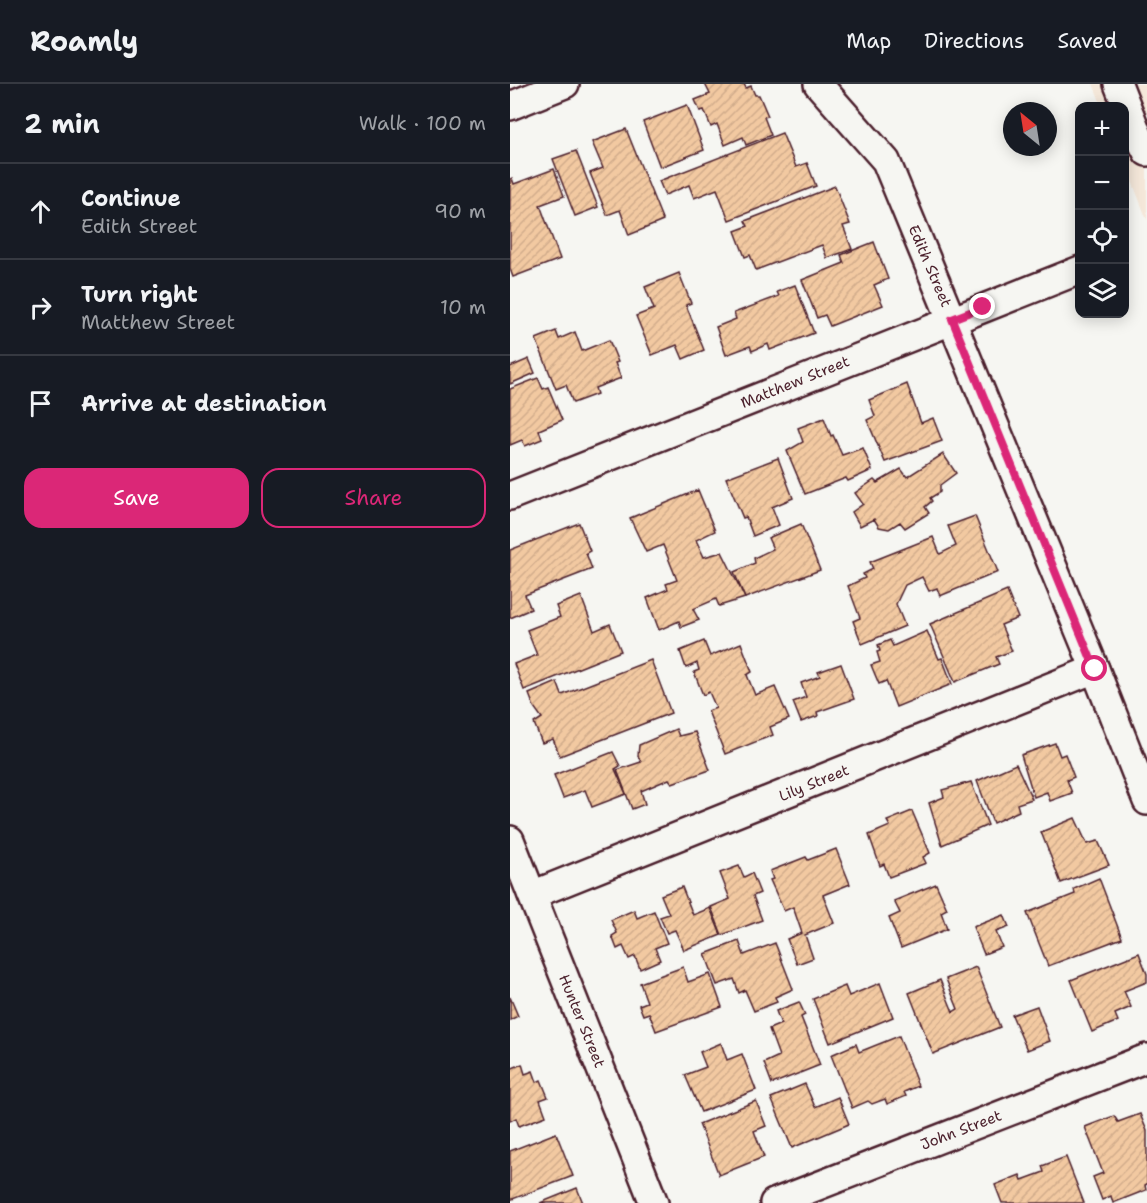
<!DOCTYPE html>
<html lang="en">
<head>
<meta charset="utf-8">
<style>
  body { margin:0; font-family:"Shantell Sans",sans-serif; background:#242831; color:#f1f3f6 }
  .controls { position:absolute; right:18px; top:18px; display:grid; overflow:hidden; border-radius:12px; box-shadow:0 3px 15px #0003 }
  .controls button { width:54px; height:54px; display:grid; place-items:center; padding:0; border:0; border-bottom:2px solid #363941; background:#171b24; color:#f1f3f6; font:30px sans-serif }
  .compass { position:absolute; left:493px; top:18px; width:54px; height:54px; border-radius:50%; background:#171b24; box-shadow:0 3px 15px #0003; rotate:330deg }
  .stop { position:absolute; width:18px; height:18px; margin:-14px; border:4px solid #db2777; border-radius:50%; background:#fff }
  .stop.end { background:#db2777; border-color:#fff; box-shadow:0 2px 6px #0008 }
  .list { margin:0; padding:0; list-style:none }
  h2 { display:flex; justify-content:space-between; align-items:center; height:78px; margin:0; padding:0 24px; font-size:26px }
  h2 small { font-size:20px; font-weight:400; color:#9ea1a6 }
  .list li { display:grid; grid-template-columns:39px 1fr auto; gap:18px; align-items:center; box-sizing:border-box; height:96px; padding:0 24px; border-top:2px solid #363941 }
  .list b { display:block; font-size:22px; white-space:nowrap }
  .list p { margin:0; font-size:20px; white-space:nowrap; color:#9ea1a6 }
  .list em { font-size:20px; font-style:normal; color:#9ea1a6 }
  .actions { display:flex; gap:12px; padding:18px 24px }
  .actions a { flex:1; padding:14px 0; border:2px solid #db2777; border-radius:18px; text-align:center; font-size:21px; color:#db2777 }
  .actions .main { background:#db2777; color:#fff }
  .icon { flex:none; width:33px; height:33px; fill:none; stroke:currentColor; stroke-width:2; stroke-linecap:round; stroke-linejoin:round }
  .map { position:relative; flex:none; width:637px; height:1119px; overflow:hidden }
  header { display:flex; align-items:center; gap:36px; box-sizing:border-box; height:84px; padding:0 30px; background:#171b24; border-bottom:2px solid #363941 }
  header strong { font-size:28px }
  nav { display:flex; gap:33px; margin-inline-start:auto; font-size:21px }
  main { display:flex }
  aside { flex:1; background:#171b24 }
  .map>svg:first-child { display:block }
  .built { fill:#f5e8da }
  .building { fill:url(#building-hatch); stroke:#4a1f2b; stroke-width:1.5 }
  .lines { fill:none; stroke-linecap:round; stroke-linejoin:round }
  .minor-casing { stroke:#4a1f2b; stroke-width:32 }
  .minor { stroke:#f6f6f2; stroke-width:27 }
  .route { stroke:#db2777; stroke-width:8 }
  .labels { text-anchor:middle; stroke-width:4.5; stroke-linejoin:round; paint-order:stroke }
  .street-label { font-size:15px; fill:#4a1f2b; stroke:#f6f6f2 }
</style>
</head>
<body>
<header>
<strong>Roamly</strong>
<nav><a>Map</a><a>Directions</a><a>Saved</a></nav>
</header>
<main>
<aside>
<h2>2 min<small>Walk · 100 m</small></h2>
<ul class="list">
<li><svg class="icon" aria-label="ahead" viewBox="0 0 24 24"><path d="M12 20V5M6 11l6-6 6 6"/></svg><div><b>Continue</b><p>Edith Street</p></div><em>90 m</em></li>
<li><svg class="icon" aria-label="right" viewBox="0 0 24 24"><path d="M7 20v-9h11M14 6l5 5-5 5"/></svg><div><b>Turn right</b><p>Matthew Street</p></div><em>10 m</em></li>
<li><svg class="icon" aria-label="arrive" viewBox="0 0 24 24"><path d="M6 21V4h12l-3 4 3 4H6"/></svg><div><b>Arrive at destination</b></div></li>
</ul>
<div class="actions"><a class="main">Save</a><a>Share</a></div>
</aside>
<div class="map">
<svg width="637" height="1119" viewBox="0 0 637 1119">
  <defs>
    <pattern id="building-hatch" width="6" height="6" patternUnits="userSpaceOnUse" patternTransform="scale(1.5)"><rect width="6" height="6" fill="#f2c9a1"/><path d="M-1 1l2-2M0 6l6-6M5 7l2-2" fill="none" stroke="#d1ac8b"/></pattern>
  </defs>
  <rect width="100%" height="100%" fill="#f6f6f2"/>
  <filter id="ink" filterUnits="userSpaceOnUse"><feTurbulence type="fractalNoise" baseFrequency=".0167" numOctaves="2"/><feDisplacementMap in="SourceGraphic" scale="12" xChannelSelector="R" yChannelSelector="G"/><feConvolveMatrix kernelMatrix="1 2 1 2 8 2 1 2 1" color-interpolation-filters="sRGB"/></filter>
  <g filter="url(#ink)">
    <polygon class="built" points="583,0 637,0 637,136 615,79 614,22 592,22"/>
    <g class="building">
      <polygon points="195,0 234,0 236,4 241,2 245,11 249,11 258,32 254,33 261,51 236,61 233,53 215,61 207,40 201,43 194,26 190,27 185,16 200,10"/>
      <polygon points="177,21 194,66 150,83 133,38"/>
      <polygon points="116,45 153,137 119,151 110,126 97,131 80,89 93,84 82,58"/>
      <polygon points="272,49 286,83 297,79 306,102 219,136 207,105 184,114 179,101 155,111 149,97"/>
      <polygon points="66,67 88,123 65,132 43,75"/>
      <polygon points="44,85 54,112 30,121 50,175 3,193 0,185 0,95 2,94 4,100"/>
      <polygon points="325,102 340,140 333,142 342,165 317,174 312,161 246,186 240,171 235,173 225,147 238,142 235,137"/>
      <polygon points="364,158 378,195 364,201 373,221 320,242 315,231 307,234 292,196 334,179 331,171"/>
      <polygon points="169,189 181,219 176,221 194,266 173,275 167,261 142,271 126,232 144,225 135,203"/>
      <polygon points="285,201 304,249 260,266 258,260 242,267 240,262 216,271 206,243 226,235 224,229 269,212 267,208"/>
      <polygon points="46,247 49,255 65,248 72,267 99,256 108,278 105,279 111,294 85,304 87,310 63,319 56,301 46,305 26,255"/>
      <polygon points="19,275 25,289 0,300 0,283"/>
      <polygon points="28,294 33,305 38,303 52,336 29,346 32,355 15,362 12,356 0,361 0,305"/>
      <polygon points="397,300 411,339 423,334 432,357 375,378 357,336 365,332 359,316"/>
      <polygon points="314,334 321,352 323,351 332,371 353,364 362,386 338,397 336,394 295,410 277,367 293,358 288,344"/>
      <polygon points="433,370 446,389 430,401 430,408 420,414 422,417 415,423 419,429 395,444 390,438 379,445 369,443 364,435 350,442 342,428 353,420 345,409 364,396 367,399 391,385 397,393"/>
      <polygon points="268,374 283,414 262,423 269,441 243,452 236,433 233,434 216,394"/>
      <polygon points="188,406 205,447 186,456 194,473 212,468 235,514 209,522 206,515 183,525 189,536 171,543 169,537 149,546 137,514 158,505 156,500 167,496 153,461 136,468 120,434"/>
      <polygon points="465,432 488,488 430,512 427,504 419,507 412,493 395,501 386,520 395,542 352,560 343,537 350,534 338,502 355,494 353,490 363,485 360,478 423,453 430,470 446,462 438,442"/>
      <polygon points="69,439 80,467 76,469 82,485 15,511 21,525 0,534 0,466"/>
      <polygon points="291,440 310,486 235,514 224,488 245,479 244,474 263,465 258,454"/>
      <polygon points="497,507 508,534 491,541 502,567 486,573 489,580 445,598 420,540"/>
      <polygon points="71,512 84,547 100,540 111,567 14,606 4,580 27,571 17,546 50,533 46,522"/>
      <polygon points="417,547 429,575 432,574 442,600 386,623 376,597 369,600 361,581 370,578 367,568 370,567 368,561 380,556 383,562"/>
      <polygon points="194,557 200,572 231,559 242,588 237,591 245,611 265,603 279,635 260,643 263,651 215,670 198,627 206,624 199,608 193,611 184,588 189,586 187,579 176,584 170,567"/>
      <polygon points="141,576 161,629 50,672 43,655 32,659 24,639 32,634 24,623 19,610 47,598 52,611"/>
      <polygon points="331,580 344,615 307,628 308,632 291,638 283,618 296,613 291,599 310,592 308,588"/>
      <polygon points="166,645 169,652 185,648 200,686 162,699 159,695 131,707 135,720 122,725 107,686 131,678 128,672 129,661"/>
      <polygon points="545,659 550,672 555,670 564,693 557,696 562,709 540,717 537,708 524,713 511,671"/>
      <polygon points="103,668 110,682 105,685 116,710 82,723 75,706 53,714 44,691"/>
      <polygon points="506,680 522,715 507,720 509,727 483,739 467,697"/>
      <polygon points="461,698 478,741 432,761 419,719 434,713 432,706"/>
      <polygon points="402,727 420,769 413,773 416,779 379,793 374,780 370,782 359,751 380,742 377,737"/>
      <polygon points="565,734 577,760 588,757 599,781 551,799 531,748"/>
      <polygon points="326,765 340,800 313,811 324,839 295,851 303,874 287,880 277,855 292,849 283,823 274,827 260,796 263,795 260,787 296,773 298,776"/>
      <polygon points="229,782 234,793 242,789 250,809 243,812 252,836 212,851 201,823 220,815 210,789"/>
      <polygon points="589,794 612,854 538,882 517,829 565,810 564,805"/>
      <polygon points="426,800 437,825 431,828 437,845 391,864 379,834 390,829 384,817"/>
      <polygon points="172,803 183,831 200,824 211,851 174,866 165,846 157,849 150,833 159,830 151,811"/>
      <polygon points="124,826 127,834 144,827 157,859 145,864 150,876 130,885 125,872 119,875 113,862 107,865 102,852 107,849 101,836"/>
      <polygon points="494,831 499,843 486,848 492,863 474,870 463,843"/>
      <polygon points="229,857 234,871 265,859 283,905 265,913 267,918 244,927 235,906 229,909 224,895 207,901 195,870"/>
      <polygon points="629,869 637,890 637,898 614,907 621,923 605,930 608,937 582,948 561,896"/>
      <polygon points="173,883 178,898 200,890 212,923 146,947 139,929 133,931 129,921 137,918 130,899"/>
      <polygon points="466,883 490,943 423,970 399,909 430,896 443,928 448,925 436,895"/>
      <polygon points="370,899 383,933 320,959 303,915 335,902 339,912"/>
      <polygon points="0,913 8,932 0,936"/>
      <polygon points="289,918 295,931 291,933 310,981 262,1000 254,979 269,972 259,945 271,940 266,927"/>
      <polygon points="527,922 540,957 517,966 502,931"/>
      <polygon points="389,952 408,1002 394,1008 396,1012 377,1020 375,1015 362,1020 358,1017 342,1024 321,971 346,960 349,968"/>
      <polygon points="211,959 217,976 232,970 246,1006 191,1028 175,991 196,983 190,968"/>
      <polygon points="12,980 15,990 23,987 27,998 31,996 38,1013 30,1016 36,1032 9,1042 6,1034 0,1037 0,985"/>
      <polygon points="295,1000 305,1023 328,1013 339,1040 282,1064 261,1014"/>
      <polygon points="246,1017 256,1042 244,1047 254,1073 209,1091 189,1040"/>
      <polygon points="630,1030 637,1047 637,1100 635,1101 636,1106 603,1119 601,1112 592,1116 583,1093 593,1089 575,1043 604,1032 608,1038"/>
      <polygon points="46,1049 63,1092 0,1116 0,1067"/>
      <polygon points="556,1073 574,1119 492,1119 485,1101 510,1091 512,1096 534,1088 532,1082"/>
      <polygon points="67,1104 73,1119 30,1119"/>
    </g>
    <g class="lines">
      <g class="minor-casing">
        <g id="minor">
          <polyline points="308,0 376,77 585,585 637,717"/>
          <polyline points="608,0 627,49 637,68"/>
          <polyline points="0,22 55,0"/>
          <polyline points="0,412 570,186"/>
          <polyline points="0,756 144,1119"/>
          <polyline points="22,811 585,585"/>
          <polyline points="264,1119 637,974"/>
        </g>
      </g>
      <use href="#minor" class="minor"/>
    </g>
  </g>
  <g class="lines" filter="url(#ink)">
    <polyline class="route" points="473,223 442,235 585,585"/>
  </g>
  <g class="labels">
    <g class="street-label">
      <text transform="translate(420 182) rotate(67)" y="5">Edith Street</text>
      <text transform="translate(285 298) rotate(-22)" y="5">Matthew Street</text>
      <text transform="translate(304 699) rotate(-22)" y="5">Lily Street</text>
      <text transform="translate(72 937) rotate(68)" y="5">Hunter Street</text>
      <text transform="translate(451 1046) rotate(-21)" y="5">John Street</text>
    </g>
  </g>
</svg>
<div class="controls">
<button>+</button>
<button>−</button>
<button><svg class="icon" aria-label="locate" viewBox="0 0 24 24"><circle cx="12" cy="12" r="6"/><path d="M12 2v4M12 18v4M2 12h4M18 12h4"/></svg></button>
<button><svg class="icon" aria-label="layers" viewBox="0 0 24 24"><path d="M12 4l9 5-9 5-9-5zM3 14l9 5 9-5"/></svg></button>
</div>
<svg class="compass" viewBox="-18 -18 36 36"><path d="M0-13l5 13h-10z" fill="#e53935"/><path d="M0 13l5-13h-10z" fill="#9ea1a6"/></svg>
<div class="stop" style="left:585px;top:585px"></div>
<div class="stop end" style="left:473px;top:223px"></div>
</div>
</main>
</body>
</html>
